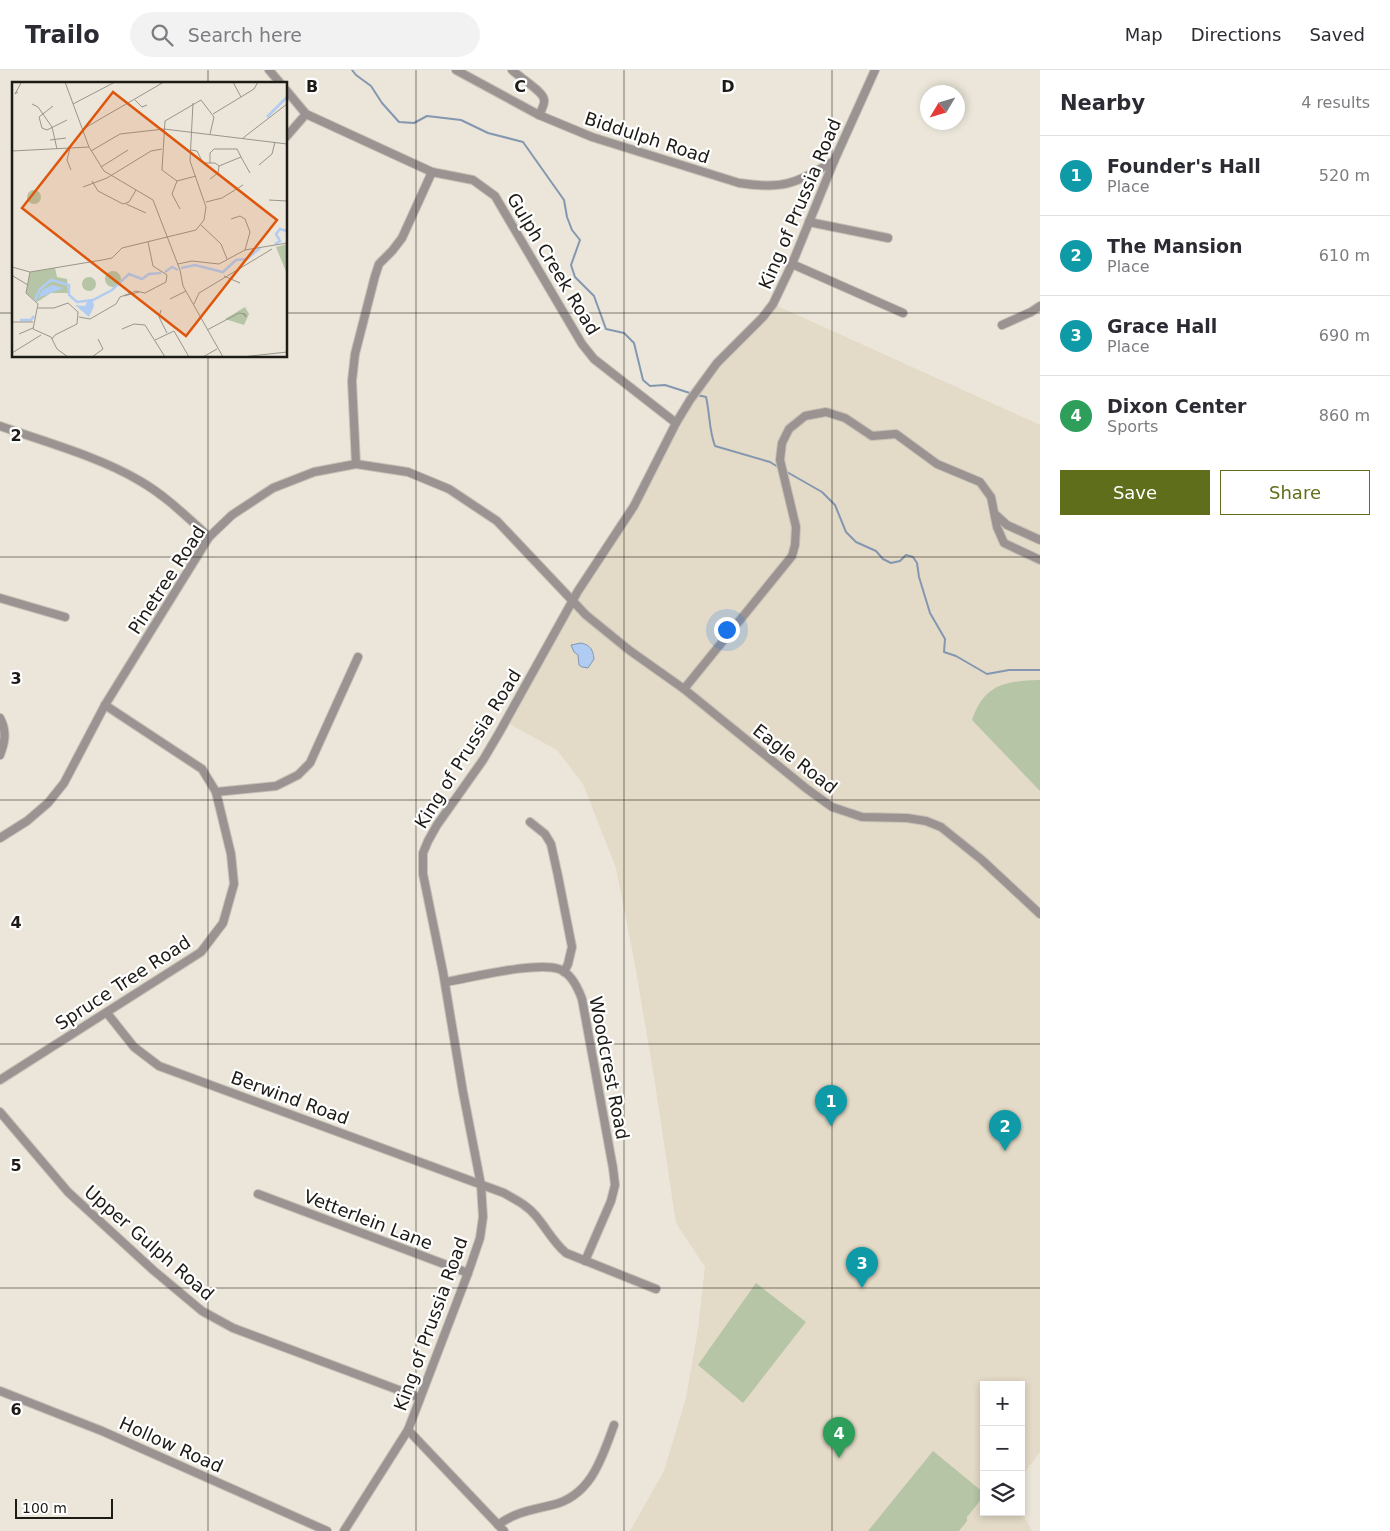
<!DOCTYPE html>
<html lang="en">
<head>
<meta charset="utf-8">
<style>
  body { margin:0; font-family:"DejaVu Sans",sans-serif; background:#f2f2f3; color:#2b2b33 }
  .controls { position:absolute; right:15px; bottom:15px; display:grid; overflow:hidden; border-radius:0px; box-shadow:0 2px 8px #0003 }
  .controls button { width:45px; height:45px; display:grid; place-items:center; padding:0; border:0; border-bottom:1px solid #e1e1e2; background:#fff; color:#2b2b33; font:25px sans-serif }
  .compass { position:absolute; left:920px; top:15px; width:45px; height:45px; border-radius:50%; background:#fff; box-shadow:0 2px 8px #0003; rotate:232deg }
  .scale { position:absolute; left:15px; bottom:12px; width:98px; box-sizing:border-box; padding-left:5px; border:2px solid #1d1b16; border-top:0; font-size:14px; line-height:18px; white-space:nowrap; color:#1d1b16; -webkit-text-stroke:4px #fff; paint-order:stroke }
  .you { position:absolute; left:726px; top:559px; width:18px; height:18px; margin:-12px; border:4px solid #fff; border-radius:50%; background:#1a73e8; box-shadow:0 0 0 8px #1a73e833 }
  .badge { display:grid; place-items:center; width:32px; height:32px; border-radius:50%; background:#5e6e1a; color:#fff; font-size:16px; font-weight:700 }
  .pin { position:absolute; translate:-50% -41px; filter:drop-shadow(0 1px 2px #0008) }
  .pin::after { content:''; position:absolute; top:26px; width:18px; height:15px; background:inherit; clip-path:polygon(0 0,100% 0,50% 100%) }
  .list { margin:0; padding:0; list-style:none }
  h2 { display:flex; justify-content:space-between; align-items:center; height:65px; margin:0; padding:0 20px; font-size:21px }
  h2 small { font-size:16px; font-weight:400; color:#7c7c81 }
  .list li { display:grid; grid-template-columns:32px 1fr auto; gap:15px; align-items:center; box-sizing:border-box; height:80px; padding:0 20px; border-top:1px solid #e1e1e2 }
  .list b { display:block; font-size:19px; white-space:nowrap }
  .list p { margin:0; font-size:16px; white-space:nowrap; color:#7c7c81 }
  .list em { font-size:16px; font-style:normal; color:#7c7c81 }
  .actions { display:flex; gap:10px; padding:15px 20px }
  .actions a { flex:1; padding:11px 0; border:1px solid #5e6e1a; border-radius:0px; text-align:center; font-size:18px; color:#5e6e1a }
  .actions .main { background:#5e6e1a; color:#fff }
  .icon { flex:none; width:28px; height:28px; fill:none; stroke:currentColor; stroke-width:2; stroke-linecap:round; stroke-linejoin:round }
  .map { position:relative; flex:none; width:1040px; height:1461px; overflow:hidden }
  header { display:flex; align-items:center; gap:30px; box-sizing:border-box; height:70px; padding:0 25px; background:#fff; border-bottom:1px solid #e1e1e2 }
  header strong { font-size:24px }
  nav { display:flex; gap:28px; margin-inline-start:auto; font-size:18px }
  .search { width:350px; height:45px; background:#f2f2f3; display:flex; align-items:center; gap:12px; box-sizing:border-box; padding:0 18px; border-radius:28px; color:#7c7c81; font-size:19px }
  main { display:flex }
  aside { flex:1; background:#fff }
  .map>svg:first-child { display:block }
  .built { fill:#e3dac7 }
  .green { fill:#b5c5a5 }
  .water { fill:#b0ccf3; stroke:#8497b1 }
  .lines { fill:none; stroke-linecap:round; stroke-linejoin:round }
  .stream { stroke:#8497b1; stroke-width:2 }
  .minor-casing { stroke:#c6c1b6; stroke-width:10 }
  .minor { stroke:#9a9392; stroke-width:8 }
  .grid { fill:none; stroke:#1d1b16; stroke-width:1; stroke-opacity:0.55 }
  .labels { text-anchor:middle; stroke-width:4.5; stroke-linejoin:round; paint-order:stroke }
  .street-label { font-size:18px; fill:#1d1b16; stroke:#fff }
  .inset-river { fill:none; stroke:#b0ccf3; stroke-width:2.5 }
  .inset-road { fill:none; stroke:#99958b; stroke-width:1 }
  .view { fill:#de560c; fill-opacity:0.15; stroke:#de560c; stroke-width:2.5 }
  .inset-edge { fill:none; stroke:#1d1b16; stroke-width:2.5 }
  .grid-label { font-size:16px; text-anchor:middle; font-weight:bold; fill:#1d1b16; stroke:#fff; stroke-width:4.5; stroke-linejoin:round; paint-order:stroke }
</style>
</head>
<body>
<header>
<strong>Trailo</strong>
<div class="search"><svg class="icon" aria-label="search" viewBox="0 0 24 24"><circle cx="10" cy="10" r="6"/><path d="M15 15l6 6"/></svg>Search here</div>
<nav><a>Map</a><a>Directions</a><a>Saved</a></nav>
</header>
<main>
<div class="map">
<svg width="1040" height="1461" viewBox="0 0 1040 1461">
  <rect width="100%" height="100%" fill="#ebe6d9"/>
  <polygon class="built" points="773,234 1040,355 1040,1382 1021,1407 1021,1315 984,1315 984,1442 1021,1442 1021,1440 1032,1461 630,1461 664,1401 686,1328 698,1259 705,1197 676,1153 655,1013 634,889 616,798 583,714 557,680 506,652 578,521 634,436 704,310"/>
  <g class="green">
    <path d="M1040,610V721L972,650C984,614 1005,611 1040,610Z"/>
    <polygon points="756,1213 806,1252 743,1333 698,1295"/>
    <polygon points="933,1381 984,1423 984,1426 967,1447 967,1451 959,1461 868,1461"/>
  </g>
  <path class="water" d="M581,573C590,575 593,579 594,589L588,598L582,597L579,595L578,585L574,582L571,575Z"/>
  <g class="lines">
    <g class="stream">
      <polyline points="352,0 356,5 371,16 382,33 399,52 414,53 427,46 461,50 488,63 523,72 564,130 567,147 572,160 580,170 571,195 575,207 594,226 606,259 624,263 634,273 643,310 650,316 665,315 693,324"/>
      <path d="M697,325L706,327C710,344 709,361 715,376L770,392L778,397"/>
      <polyline points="787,402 822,422 835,435 846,462 856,472 876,481 883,489 891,493 900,491 906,485 913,487 917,493 919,507 930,543 945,569 944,582 956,586 987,604 1009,600 1040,600"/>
    </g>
    <g class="minor-casing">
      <g id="minor">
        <polyline points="269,0 281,14"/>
        <path d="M456,0L539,45L592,67L739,113C786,120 795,113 834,91"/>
        <path d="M512,0C519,7 544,22 544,30C545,34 541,41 539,45"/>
        <polyline points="286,20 306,44 432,102 473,110 495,126 582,274 594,289 676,353"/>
        <polyline points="286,67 306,44"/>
        <polyline points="809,152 888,168"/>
        <polyline points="792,194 903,243"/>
        <polyline points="1002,255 1031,242 1040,236"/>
        <path d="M0,356C45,372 100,387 140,411C166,426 187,447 209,467"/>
        <polyline points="356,394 352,311 355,284 375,206 379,194 392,181 402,168 432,102"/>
        <polyline points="996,445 1007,455 1040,470"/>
        <polyline points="0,528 65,547"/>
        <polyline points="684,619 792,486 795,475 796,457 780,390 782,373 789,359 805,346 826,342 845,348 872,366 896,364 937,394 980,412 991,427 997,457 1004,473 1040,490"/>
        <path d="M0,648C7,661 5,672 0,685"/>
        <polyline points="216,722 276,716 298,705 310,693 358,587"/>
        <polyline points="530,752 545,764 551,774 558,806 572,877 568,894 564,902"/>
        <polyline points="0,768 27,751 48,733 64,713 105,635 209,467 232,445 273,418 314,402 356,394 408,402 449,419 497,451 586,545 629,580 684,619 807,719 832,737 862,747 907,748 926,751 941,757 982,790 1040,844"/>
        <path d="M445,912C471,908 536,891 559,899C571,903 578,918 582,929L613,1098L615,1115L611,1131L585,1191"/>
        <path d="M107,943L134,977L159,996L504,1123C516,1130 527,1135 536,1146C547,1159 553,1172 566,1183L656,1219"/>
        <polyline points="0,1010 201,882 223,853 234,814 231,784 216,722 202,699 105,635"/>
        <polyline points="0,1042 68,1122 153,1200 202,1241 233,1258 420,1328"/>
        <polyline points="258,1124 468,1203"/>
        <polyline points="0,1321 102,1361 327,1461"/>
        <polyline points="408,1360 504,1461"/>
        <path d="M498,1455C515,1442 532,1440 552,1435C591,1426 602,1388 614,1355"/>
        <polyline points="344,1461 408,1360 468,1203 480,1168 483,1147 481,1115 463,1022 443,902 423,804 423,783 428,771 437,755 483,690 499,663 578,521 634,436 676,353 690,330 717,293 763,247 773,234 792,194 834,91 875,0"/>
      </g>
    </g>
    <use href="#minor" class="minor"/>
  </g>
  <path class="grid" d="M208,0V14M416,0V1461M624,0V1461M832,0V1461M0,243H14M286,243H1040M208,286V1461M0,487H1040M0,730H1040M0,974H1040M0,1218H1040"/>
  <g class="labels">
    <g class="street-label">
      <text transform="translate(647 68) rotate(18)" y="6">Biddulph Road</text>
      <text transform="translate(800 134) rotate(-67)" y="6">King of Prussia Road</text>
      <text transform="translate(553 194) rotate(59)" y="6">Gulph Creek Road</text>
      <text transform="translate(167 510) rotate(-57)" y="6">Pinetree Road</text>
      <text transform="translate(468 679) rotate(-58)" y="6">King of Prussia Road</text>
      <text transform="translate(795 689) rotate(38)" y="6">Eagle Road</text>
      <text transform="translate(123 913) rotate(-33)" y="6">Spruce Tree Road</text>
      <text transform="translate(609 998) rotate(79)" y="6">Woodcrest Road</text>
      <text transform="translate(290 1028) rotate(20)" y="6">Berwind Road</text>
      <text transform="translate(368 1150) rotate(21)" y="6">Vetterlein Lane</text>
      <text transform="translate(149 1173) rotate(41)" y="6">Upper Gulph Road</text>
      <text transform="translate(431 1254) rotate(-70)" y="6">King of Prussia Road</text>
      <text transform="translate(171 1375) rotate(24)" y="6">Hollow Road</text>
    </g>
  </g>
  <g transform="translate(12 12)">
    <rect width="275" height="275" fill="#ebe6d9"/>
    <path d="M15 115a7 7 0 1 1 14 0a7 7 0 1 1-14 0ZM275,162V192L264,165ZM43,186L45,195L55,197L56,211H39L25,220L14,211L18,190ZM93 197a8 8 0 1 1 16 0a8 8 0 1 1-16 0ZM70 202a7 7 0 1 1 14 0a7 7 0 1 1-14 0ZM233,225L237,232L232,243L213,237Z" fill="#b5c5a5"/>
    <path d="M40,203L52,206L26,216L30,208ZM76,218L81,219L82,224L77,235L63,223L73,224Z" fill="#b0ccf3"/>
    <path class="inset-river" d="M255,35L275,15M263,162L268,159L264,152L268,147L275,149M169,186L183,183L211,190L224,178L235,177L248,166M153,190L160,185L166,188M23,218L28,207L39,198L57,203V213L65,220L81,218L100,208L117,192L130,197L137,192L149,191M8,238H19L22,234"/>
    <path class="inset-road" d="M53,0L77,65L92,89L141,118L168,188L171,204L211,275M221,0L229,15M6,10L3,12L9,1M123,18L130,25L135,23M20,22L26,25L40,45L45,67M61,22L103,0M41,24L27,35L30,46L35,48L55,38M201,32L242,7L246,0M71,47L152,0M231,56L275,22M38,58L54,56M58,66L55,78L59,88M179,68L185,69L191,81H203L207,84L229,75M0,69L77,65M79,69L108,52L152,47L275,62M229,75L238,91M198,81V71L202,67H225L229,75M247,83L260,72L263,60M89,85L116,68M184,94L165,99L150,88L153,39L189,18L202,35L198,52M198,97L206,91L207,84M80,99L86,109L111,122L117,120L124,108M165,99L160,112L168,127M71,105L95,96L139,69L150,67M257,118L275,119M194,120L210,116L231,103M114,122L134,131M219,137L228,134L233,137L238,150L233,168M189,143L209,162L215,177M166,182L180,179L207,182L233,168L275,161M0,185L18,190L90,178L100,176L110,166L184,148L192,138L194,125L178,79L181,21M1,194L16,203M212,194L228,201M14,211L26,222L21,247L39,255L45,267L56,275M14,211L18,190M112,214L127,210M158,217L174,209M182,222L187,211L260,167M26,226H42L56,221L66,230L65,242L43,253L40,257M149,228L147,235L155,251M67,235L78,237L104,222L108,215L124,209L133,211L154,200L155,193L141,184L136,160M0,240H21M110,247L122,242L133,243L153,275M195,248L227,231L233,232L234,235L231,231M7,252L21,246M143,258L162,249L177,275M0,271L29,253M80,275L91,267L86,257M191,275L205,267M230,275L275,270"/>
    <path class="view" d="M101,10L265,138L174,254L10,126Z"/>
    <rect width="275" height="275" class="inset-edge"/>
  </g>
  <g class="grid-label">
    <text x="312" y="22">B</text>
    <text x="520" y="22">C</text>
    <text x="728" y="22">D</text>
    <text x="16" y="371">2</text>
    <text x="16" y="614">3</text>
    <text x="16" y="858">4</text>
    <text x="16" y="1101">5</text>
    <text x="16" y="1345">6</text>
  </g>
</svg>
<div class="controls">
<button>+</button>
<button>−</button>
<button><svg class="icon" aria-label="layers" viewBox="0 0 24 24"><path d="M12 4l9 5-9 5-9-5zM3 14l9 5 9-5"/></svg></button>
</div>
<svg class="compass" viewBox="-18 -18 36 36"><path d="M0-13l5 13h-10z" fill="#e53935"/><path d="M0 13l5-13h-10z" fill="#7c7c81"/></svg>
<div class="scale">100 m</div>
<div class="you"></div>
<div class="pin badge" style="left:831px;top:1056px;background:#0f9aa8">1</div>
<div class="pin badge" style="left:1005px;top:1081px;background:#0f9aa8">2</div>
<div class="pin badge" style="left:862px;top:1218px;background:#0f9aa8">3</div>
<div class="pin badge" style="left:839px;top:1388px;background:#2e9e5b">4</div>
</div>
<aside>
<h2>Nearby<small>4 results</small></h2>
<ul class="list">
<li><span class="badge" style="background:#0f9aa8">1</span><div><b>Founder's Hall</b><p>Place</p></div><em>520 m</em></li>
<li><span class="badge" style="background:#0f9aa8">2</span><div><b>The Mansion</b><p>Place</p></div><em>610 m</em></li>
<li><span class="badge" style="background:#0f9aa8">3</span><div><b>Grace Hall</b><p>Place</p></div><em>690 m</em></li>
<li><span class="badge" style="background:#2e9e5b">4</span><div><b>Dixon Center</b><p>Sports</p></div><em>860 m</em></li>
</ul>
<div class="actions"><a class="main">Save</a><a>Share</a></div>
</aside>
</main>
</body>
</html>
